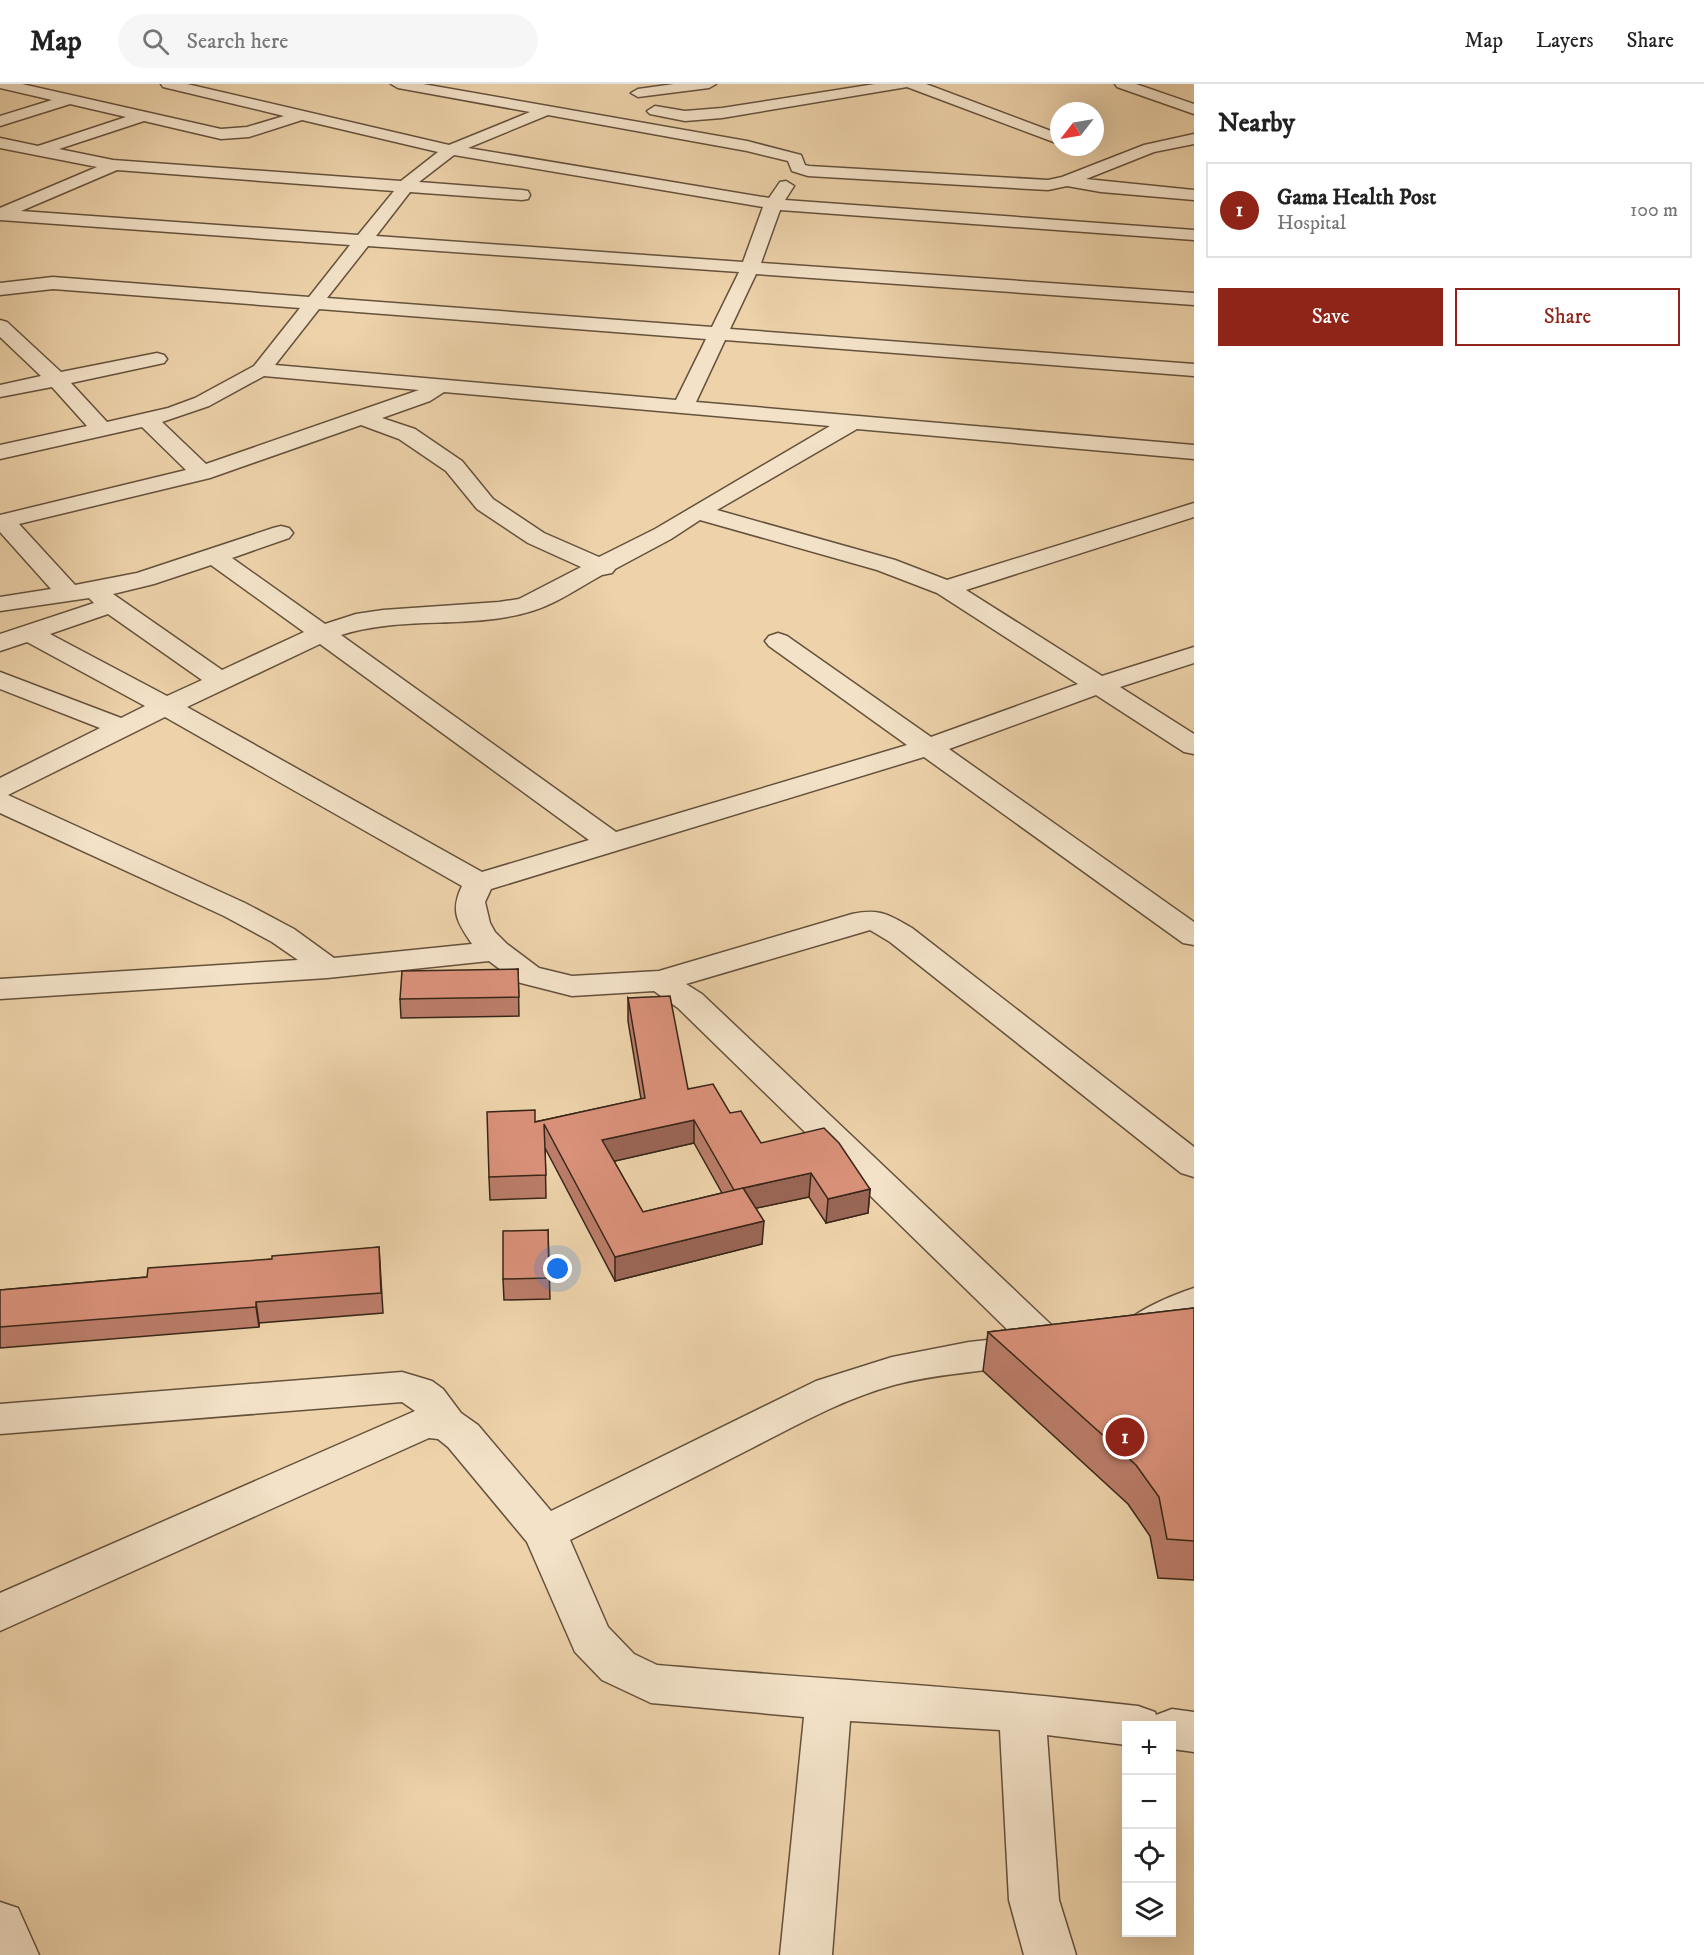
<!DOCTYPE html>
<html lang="en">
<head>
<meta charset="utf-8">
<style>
  body { margin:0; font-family:"IM FELL DW Pica",serif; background:#f6f6f6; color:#222 }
  .controls { position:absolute; right:18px; bottom:18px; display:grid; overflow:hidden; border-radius:0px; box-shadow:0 6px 24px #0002 }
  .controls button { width:54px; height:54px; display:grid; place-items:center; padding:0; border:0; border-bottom:2px solid #e0e0e0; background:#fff; color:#222; font:30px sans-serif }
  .compass { position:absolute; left:1050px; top:18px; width:54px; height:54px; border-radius:50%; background:#fff; box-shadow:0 6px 24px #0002; rotate:239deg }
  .you { position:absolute; left:558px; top:1185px; width:21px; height:21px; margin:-15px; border:4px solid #fff; border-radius:50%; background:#1a73e8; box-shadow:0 0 0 9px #1a73e833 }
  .badge { display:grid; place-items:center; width:39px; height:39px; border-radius:50%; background:#8f2418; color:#fff; font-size:20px; font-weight:700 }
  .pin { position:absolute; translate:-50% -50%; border:3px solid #fff; box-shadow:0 2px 6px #0006 }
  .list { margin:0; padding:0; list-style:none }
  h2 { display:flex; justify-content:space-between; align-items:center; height:78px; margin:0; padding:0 24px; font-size:26px }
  h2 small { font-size:20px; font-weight:400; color:#767676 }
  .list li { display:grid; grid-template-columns:39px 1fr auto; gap:18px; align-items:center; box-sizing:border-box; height:96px; margin:0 12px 12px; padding:0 12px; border:2px solid #e0e0e0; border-radius:0px }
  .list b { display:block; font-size:22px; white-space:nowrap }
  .list p { margin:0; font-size:20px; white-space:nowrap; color:#767676 }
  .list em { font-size:20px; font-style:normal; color:#767676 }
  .actions { display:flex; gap:12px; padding:18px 24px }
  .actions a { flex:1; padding:14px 0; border:2px solid #8f2418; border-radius:0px; text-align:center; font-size:21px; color:#8f2418 }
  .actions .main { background:#8f2418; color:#fff }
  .icon { flex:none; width:33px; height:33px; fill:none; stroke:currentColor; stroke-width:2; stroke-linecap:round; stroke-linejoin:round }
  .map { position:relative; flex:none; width:1194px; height:1871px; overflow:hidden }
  header { display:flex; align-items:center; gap:36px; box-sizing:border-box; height:84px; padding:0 30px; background:#fff; border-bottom:2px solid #e0e0e0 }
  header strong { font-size:28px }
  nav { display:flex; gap:33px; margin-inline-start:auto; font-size:21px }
  .search { width:420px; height:54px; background:#f6f6f6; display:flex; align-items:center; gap:15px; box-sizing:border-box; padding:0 21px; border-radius:33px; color:#767676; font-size:22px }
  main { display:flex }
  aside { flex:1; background:#fff }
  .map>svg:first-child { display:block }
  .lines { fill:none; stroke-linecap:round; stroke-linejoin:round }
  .minor-casing { stroke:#65513c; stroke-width:3 }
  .minor { fill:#f3e2c8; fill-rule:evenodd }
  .wall { fill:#bb7d69; stroke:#382618; stroke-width:1.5; fill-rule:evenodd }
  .shaded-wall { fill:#965; stroke:#382618; stroke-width:1.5 }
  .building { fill:#da917a; stroke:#382618; stroke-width:1.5; fill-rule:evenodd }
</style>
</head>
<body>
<header>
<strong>Map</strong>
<div class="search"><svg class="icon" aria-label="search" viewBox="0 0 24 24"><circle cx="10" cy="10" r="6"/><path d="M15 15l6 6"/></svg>Search here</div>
<nav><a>Map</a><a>Layers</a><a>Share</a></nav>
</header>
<main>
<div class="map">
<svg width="1194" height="1871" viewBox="0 0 1194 1871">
  <rect width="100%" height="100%" fill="#edd2aa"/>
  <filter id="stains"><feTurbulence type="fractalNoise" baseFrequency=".00333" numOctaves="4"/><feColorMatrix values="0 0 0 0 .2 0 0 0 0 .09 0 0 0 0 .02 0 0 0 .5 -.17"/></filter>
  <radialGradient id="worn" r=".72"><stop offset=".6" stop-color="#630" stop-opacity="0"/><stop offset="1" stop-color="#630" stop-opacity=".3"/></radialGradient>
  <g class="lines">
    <g class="minor-casing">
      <g id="minor">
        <path d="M0,0H22L221,45L247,43L284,32L163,3L161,0H187L449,61L530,28L398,4L391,0H423L747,57L801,71L805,81L809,82L1048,96L1062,93L1144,61L1194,50V60L1154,68L1086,95L1194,106V116L1101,108L1067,102L1048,106L808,92L792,87L788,77L747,67L548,31L468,64L769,114L780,98L786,97L794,102L785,116L1194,146V156L780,126L761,179L1194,209V221L756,190L730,245L1194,280V292L725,256L696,318L1194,361V375L857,345L717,426L895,476L947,496L1194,419V433L966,506L1102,592L1194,563V579L1120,603L1194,650V670L1184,668L1096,611L949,665L1194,838V861L1183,859L924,673L491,805L485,818L490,839L495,848L507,860L539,884L572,892L659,887L852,830C880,824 889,831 912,844L1194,1063V1093L1181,1089L890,858L870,846L686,900L702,910L1063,1252L1069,1262L1063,1272C1009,1288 949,1286 894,1301C843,1315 799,1340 752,1364C692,1395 631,1425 570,1456L608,1543L634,1570L657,1581C817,1595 978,1603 1138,1622L1155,1628L1156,1631L1172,1625L1194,1628V1668L1172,1665V1642H1126V1661L1047,1651L1059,1816L1076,1871H1024L1009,1816L1000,1646L850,1637L832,1871H780L804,1633L651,1619L602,1596L575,1568L527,1458L448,1363L438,1355L429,1354L0,1547V1509L415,1327L402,1318L0,1350V1320L402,1288L432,1297L443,1305L461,1329L478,1341L551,1427L816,1297L892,1273L969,1258L1015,1253L678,924L654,907L572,912L517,898L489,877L327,894L0,915V895L298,876L272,858L224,832L0,729V694L100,644L0,605V588L121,634L145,622L27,558L0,567V550L94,519L89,514L0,527V513L51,505L0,448V431L186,386L142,343L0,375V361L87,342L52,303L0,313V301L41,292L0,253V236L7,238L61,288L157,269L164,271L167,275L164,279L71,299L107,338L168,324L195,314L254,282L300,224L53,205L0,211V199L53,193L309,213L350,161L0,136V124L97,83L0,64V54L38,62L126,33L70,20L0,42V32L52,16L0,4ZM302,36L438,68L401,97L113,76L59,65L144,37L221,55L249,53ZM454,71L763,123L743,178L376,152L410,108L522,116L528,115L530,111L528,107L522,106L419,98ZM117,86L394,107L358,151L21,127ZM368,162L739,188L712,243L327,214ZM319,225L706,255L676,316L275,281ZM264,292L419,306L206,380L162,338L209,322ZM444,308L830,342L655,445L599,473L544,449L493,415L462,377L415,345L382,334L430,317ZM361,341L399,355L446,387L477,425L528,459L581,483L519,515L499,518L383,526L356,530L325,540L232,474L289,454L293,449L289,444L281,442L273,444L137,489L75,501L19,440L210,394ZM700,436L877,486L937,509L1078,600L931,653L787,552L778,549L769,552L765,557L769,562L907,661L616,748L341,551C402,531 471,546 532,527C556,520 580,503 602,491L612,489L615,485L671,455ZM211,481L304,548L222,586L113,510L154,500ZM108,530L202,596L167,612L50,550ZM320,560L589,756L482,788L187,623ZM165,633L462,802C450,827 457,838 472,860L334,874L294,845L245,819L8,711Z"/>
        <polygon points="674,0 716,0 709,4 638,13 631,9 638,5"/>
        <polygon points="875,0 926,0 1059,50 1059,60 907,3 722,34 685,37 650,30 647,27 655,22 685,27 722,24"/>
        <polygon points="1115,0 1136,0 1194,20 1194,30 1117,3"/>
        <path d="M1194,1204V1235L1153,1256L1139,1260L1125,1256L1119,1246C1130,1228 1173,1211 1194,1204Z"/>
        <polygon points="0,1818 18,1824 39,1871 0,1871"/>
      </g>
    </g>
    <use href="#minor" class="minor"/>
  </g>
  <g class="wall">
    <polygon points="518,885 519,932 401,934 400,915"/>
    <path d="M628,914L688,1005L730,1029L761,1059L870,1105L868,1129L826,1139L809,1113L756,1124L762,1160L615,1197L545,1064L546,1114L490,1116L489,1093L535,1038L641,1015L628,937ZM694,1059L722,1109L643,1128L614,1077Z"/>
    <polygon points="548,1146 550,1215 504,1216 503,1195"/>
    <polygon points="379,1163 383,1229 259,1239 259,1243 0,1264 0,1206 147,1193 272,1175"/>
    <polygon points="1194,1224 1194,1496 1158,1494 1150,1452 1128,1420 983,1287 988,1248"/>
  </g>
  <g class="shaded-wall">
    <polygon points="694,1036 694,1059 602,1080 602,1056"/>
    <polygon points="811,1089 809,1113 733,1129 734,1106"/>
    <polygon points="870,1105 868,1129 826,1139 828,1115"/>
    <polygon points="764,1137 762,1160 615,1197 615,1173"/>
    <polygon points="256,1218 259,1239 259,1243 256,1223"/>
  </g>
  <g class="building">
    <polygon points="518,885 519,913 400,915 402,887"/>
    <path d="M670,912L688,1005L713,1000L730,1029L741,1027L761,1059L824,1044L839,1059L870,1105L828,1115L811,1089L743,1104L764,1137L615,1173L544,1040L546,1091L489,1093L487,1028L535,1026V1038L645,1014L628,914ZM694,1036L734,1106L743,1104L643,1128L602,1056Z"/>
    <polygon points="548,1146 549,1194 503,1195 503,1147"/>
    <polygon points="379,1163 381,1209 256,1218 256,1223 0,1243 0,1206 147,1193 148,1184 272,1175 272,1172"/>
    <polygon points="1194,1224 1194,1457 1167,1455 1159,1413 1136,1381 988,1248"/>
  </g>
  <rect width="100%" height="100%" filter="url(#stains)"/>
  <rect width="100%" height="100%" fill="url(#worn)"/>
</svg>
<div class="controls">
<button>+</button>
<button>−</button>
<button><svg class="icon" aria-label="locate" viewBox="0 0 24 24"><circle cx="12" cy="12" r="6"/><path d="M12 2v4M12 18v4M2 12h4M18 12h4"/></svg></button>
<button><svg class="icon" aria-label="layers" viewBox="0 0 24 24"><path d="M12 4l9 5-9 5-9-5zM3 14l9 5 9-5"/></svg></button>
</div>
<svg class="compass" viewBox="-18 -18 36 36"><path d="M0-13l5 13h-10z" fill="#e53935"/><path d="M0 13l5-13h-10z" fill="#767676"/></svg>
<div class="you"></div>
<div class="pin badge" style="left:1125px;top:1353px">1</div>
</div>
<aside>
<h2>Nearby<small></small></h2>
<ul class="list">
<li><span class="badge">1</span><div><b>Gama Health Post</b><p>Hospital</p></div><em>100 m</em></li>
</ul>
<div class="actions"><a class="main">Save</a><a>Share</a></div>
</aside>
</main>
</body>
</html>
